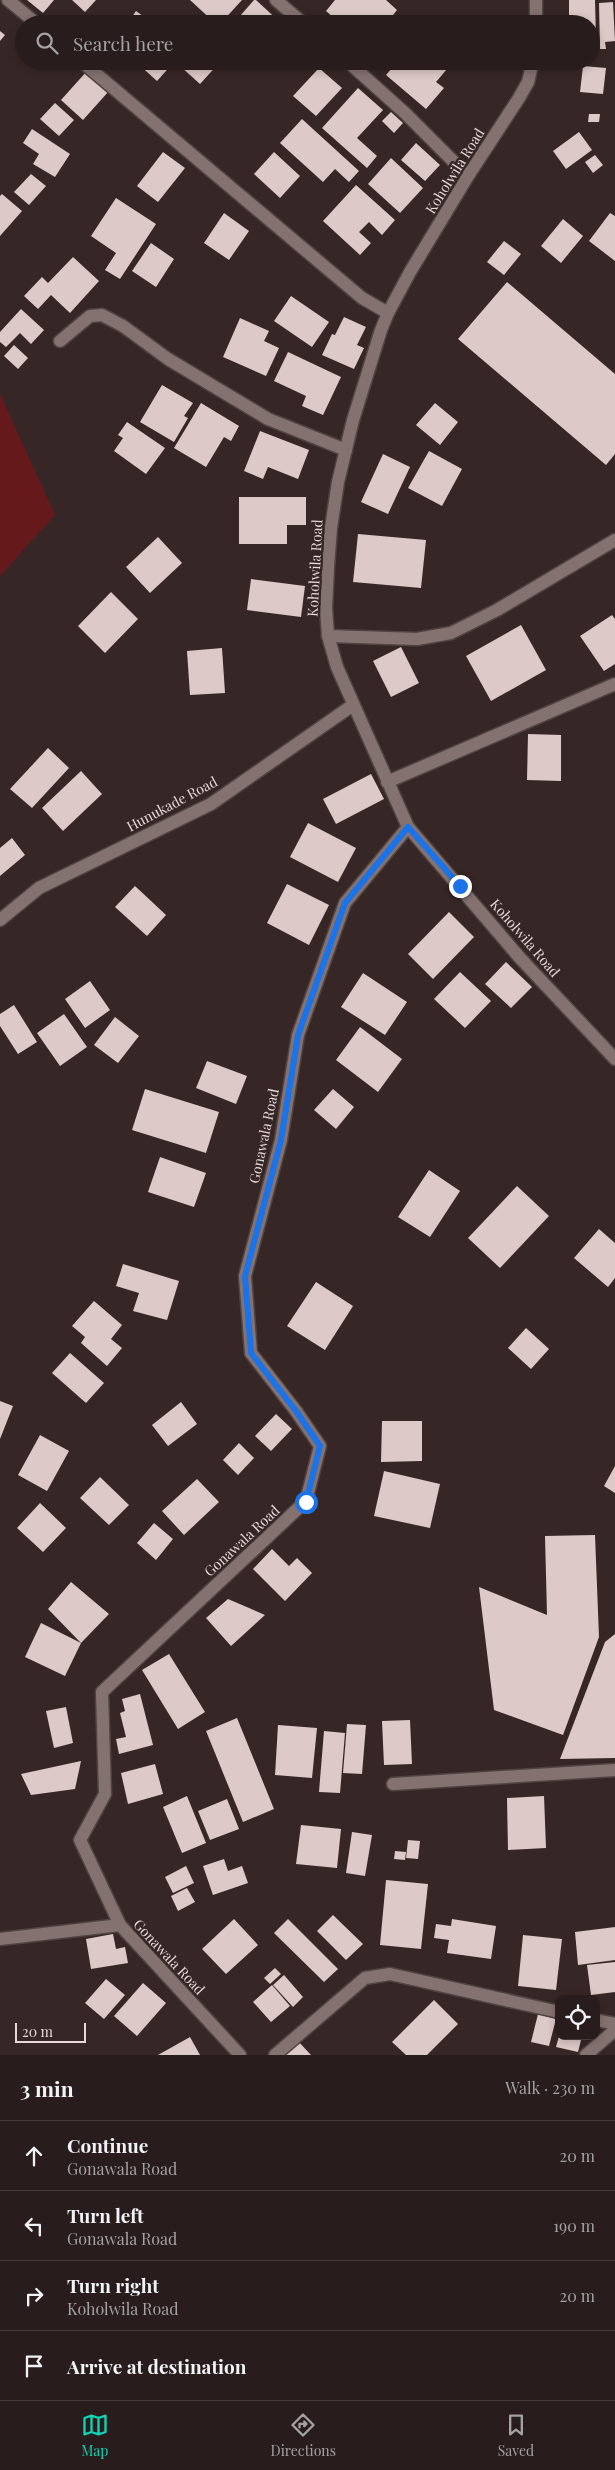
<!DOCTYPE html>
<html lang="en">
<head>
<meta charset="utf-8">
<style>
  body { margin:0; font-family:"Playfair Display",serif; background:#342a29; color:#f1f3f6 }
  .controls { position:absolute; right:15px; bottom:15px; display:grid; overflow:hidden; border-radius:10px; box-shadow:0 2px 8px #0003 }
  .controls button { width:45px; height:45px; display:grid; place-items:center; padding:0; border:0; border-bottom:1px solid #443b3b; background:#281d1c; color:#f1f3f6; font:25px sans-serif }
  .scale { position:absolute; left:15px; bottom:12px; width:71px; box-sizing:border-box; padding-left:5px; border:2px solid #e3d9d8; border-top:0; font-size:14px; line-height:18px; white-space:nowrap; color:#e3d9d8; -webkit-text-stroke:4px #362726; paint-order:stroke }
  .stop { position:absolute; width:15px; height:15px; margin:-11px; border:4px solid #1a73e8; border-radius:50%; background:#fff }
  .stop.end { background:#1a73e8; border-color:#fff; box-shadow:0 1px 5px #0008 }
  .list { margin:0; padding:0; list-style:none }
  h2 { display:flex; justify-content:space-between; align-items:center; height:65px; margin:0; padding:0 20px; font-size:21px }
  h2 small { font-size:16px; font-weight:400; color:#a5a2a3 }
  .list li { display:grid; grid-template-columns:32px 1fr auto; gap:15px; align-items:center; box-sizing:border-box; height:70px; padding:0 20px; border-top:1px solid #443b3b }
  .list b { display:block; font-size:19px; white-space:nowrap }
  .list p { margin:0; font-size:16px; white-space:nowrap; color:#a5a2a3 }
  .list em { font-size:16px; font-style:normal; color:#a5a2a3 }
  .icon { flex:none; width:28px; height:28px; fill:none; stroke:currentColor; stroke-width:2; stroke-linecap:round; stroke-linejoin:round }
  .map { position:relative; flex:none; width:615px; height:2055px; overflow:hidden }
  .search { position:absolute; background:#281d1c; box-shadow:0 2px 8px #0003; left:15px; right:15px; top:15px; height:55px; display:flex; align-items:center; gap:12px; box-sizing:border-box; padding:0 18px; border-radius:28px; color:#a5a2a3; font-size:19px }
  .sheet { height:345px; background:#281d1c }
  nav { display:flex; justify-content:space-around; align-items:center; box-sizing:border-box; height:70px; border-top:1px solid #443b3b; background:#281d1c; font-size:14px; color:#a5a2a3 }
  nav a { display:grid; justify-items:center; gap:2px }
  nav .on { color:#11d5b4 }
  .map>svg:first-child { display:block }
  .green { fill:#65191a }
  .building { fill:#ddc9c7 }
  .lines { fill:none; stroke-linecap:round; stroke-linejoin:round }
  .minor-casing { stroke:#504443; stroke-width:15 }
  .minor { stroke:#847271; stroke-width:12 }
  .route { stroke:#1a73e8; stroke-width:6 }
  .labels { text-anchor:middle; stroke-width:5; stroke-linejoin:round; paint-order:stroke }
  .street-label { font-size:14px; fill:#e3d9d8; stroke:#362726 }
</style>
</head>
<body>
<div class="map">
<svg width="615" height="2055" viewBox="0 0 615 2055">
  <rect width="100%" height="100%" fill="#362726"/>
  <polygon class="green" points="0,394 55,515 0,576"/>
  <g class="building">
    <polygon points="27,0 54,0 43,13"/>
    <polygon points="72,0 96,0 85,12"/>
    <polygon points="190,0 242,0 220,24 216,24"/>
    <polygon points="254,0 256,0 282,24 233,24"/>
    <polygon points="335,0 386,0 397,10 393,15 404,24 341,24 326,11"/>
    <polygon points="569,0 595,0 596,40 591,40 591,24 569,24"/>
    <polygon points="613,2 615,41 605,42 606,49 600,49 599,3"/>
    <polygon points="136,11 154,24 127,24"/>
    <polygon points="180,19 186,24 176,24"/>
    <polygon points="0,31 5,35 0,41"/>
    <polygon points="139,61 175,61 157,81 137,63"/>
    <polygon points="184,61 221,61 200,84 180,66"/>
    <polygon points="398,61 439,61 447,69 436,82 444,88 426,109 386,75"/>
    <polygon points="583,66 606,68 603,94 580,92"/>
    <polygon points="319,68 342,88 316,116 293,96"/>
    <polygon points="87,71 109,91 83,120 61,100"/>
    <polygon points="358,88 383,110 357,138 377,156 367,168 322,128"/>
    <polygon points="55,103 74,120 59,136 40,119"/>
    <polygon points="391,112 403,123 394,133 382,121"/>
    <polygon points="589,114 600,114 599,122 588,122"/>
    <polygon points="302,119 359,171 349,182 335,169 323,182 280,143"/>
    <polygon points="32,129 70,154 55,177 33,164 39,154 23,143"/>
    <polygon points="579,132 592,150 566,169 553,151"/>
    <polygon points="416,143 440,165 425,181 401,160"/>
    <polygon points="163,152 185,168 158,202 137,186"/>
    <polygon points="274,152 300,176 280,198 254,174"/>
    <polygon points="595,155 603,165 593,173 585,162"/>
    <polygon points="391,158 423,188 400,213 368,184"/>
    <polygon points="31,174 46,186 29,205 14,192"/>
    <polygon points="356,185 395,220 382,235 369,222 359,232 371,243 360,255 323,221"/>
    <polygon points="2,194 22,211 0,236 0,196"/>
    <polygon points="116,198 156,224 120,279 105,270 116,253 91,236"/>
    <polygon points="224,213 249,231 229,260 204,243"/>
    <polygon points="610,213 615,216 615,261 589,241"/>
    <polygon points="563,219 583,236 561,263 541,246"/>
    <polygon points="504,241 521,254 504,275 487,262"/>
    <polygon points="151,243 174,259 156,287 132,271"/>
    <polygon points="73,257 99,281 70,313 51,295 38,309 24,296 42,277 48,283"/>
    <polygon points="507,282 615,374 615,454 606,465 458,339"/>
    <polygon points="291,296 329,322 312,347 274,321"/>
    <polygon points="21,309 44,330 31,344 20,333 6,347 0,342 0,332"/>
    <polygon points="344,317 366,327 357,345 364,348 354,369 322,355 332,334 335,335"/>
    <polygon points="240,318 269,331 264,341 279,348 266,376 223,357"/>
    <polygon points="14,345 28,358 18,369 4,356"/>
    <polygon points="288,352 341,377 323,415 302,406 306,396 274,381"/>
    <polygon points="162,385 193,403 184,416 188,418 174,442 140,422"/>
    <polygon points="201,403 239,426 231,441 224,437 206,467 174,448"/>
    <polygon points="435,403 458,422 440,445 416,425"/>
    <polygon points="127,422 165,448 146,474 114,451 123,438 118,435"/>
    <polygon points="260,431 309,450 298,479 268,467 263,479 244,471"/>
    <polygon points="429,451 462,469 442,506 408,488"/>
    <polygon points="383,454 410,467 388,514 361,502"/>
    <polygon points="239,497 306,497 306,525 287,525 287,544 239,544"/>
    <polygon points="358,534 426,540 421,588 353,582"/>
    <polygon points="158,537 182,563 150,593 126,567"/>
    <polygon points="251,579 305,586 301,617 247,610"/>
    <polygon points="111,592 138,619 105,653 78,626"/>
    <polygon points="612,615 615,619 615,664 604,671 580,636"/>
    <polygon points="521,625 546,670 491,701 466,656"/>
    <polygon points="401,647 419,683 391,697 373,661"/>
    <polygon points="222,648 225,693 190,695 187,651"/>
    <polygon points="528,734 561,735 561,781 527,780"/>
    <polygon points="48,748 69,768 32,808 10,789"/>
    <polygon points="81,771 102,794 63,831 42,808"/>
    <polygon points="371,774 384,799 336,824 323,799"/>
    <polygon points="308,823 356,848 338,882 290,857"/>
    <polygon points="12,838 25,855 0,876 0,848"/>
    <polygon points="287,884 329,905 309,945 267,923"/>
    <polygon points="135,886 166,915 147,936 115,907"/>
    <polygon points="449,912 474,937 433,979 408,954"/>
    <polygon points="506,962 532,987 511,1008 485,984"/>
    <polygon points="460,972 491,1001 465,1028 434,999"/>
    <polygon points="363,973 407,1002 385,1035 341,1007"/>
    <polygon points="90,981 110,1010 85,1028 65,999"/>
    <polygon points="14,1005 37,1042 18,1054 0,1026 0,1014"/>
    <polygon points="64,1014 87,1047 60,1066 37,1033"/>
    <polygon points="115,1017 139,1036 118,1063 94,1045"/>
    <polygon points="360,1027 402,1059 378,1092 336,1060"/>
    <polygon points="207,1061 247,1076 236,1104 196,1088"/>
    <polygon points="145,1089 219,1112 206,1153 132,1130"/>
    <polygon points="333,1089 354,1107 336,1129 314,1110"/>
    <polygon points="160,1157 206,1173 194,1207 148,1192"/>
    <polygon points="429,1170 460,1191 430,1237 398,1217"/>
    <polygon points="517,1186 549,1216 500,1268 468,1238"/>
    <polygon points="599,1229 615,1243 615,1278 608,1287 574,1258"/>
    <polygon points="123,1264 179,1281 167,1320 133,1311 139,1293 116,1286"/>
    <polygon points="316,1282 353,1306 325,1350 287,1326"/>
    <polygon points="94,1301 122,1325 111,1339 122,1348 107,1366 81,1343 85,1337 72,1326"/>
    <polygon points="526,1328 549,1349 531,1369 508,1348"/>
    <polygon points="70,1353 104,1383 86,1403 52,1373"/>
    <polygon points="0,1401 13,1406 0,1439"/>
    <polygon points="181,1402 197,1424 168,1446 152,1425"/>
    <polygon points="276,1414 292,1429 271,1451 255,1436"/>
    <polygon points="382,1421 422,1421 422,1461 381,1462"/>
    <polygon points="40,1435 69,1451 47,1491 18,1475"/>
    <polygon points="239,1443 254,1458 238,1475 223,1460"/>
    <polygon points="615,1466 615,1493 604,1486"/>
    <polygon points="384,1471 440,1484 430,1528 374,1516"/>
    <polygon points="100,1477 129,1505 109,1525 80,1498"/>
    <polygon points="197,1479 219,1502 184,1535 162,1511"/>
    <polygon points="40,1503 66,1528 43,1552 17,1528"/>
    <polygon points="154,1523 173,1539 156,1560 137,1543"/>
    <polygon points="595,1535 599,1637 563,1735 494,1710 479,1587 547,1615 545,1536"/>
    <polygon points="272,1549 289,1566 297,1558 312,1573 285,1601 253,1569"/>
    <polygon points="71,1582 109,1614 81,1643 48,1609"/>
    <polygon points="228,1599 265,1615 231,1646 206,1618"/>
    <polygon points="41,1623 81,1643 65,1676 25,1657"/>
    <polygon points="615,1634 615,1758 560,1759 605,1642"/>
    <polygon points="169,1654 205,1712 178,1729 142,1670"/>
    <polygon points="140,1694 153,1745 119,1754 116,1739 126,1737 120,1713 125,1711 122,1699"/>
    <polygon points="66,1707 73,1743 54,1748 46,1711"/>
    <polygon points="237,1718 274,1809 243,1822 206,1731"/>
    <polygon points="410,1720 412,1764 384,1765 382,1721"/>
    <polygon points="347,1724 366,1725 362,1774 343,1773"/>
    <polygon points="278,1725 317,1728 312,1778 275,1775"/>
    <polygon points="324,1731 345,1733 340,1793 319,1792"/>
    <polygon points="81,1761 75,1789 31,1795 21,1774"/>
    <polygon points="155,1764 163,1794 128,1804 121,1773"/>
    <polygon points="187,1796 206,1843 182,1853 163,1807"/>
    <polygon points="544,1796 546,1848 508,1850 507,1798"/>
    <polygon points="227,1799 239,1829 210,1840 198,1811"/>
    <polygon points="301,1825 341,1829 337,1868 296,1864"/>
    <polygon points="352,1832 372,1835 365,1876 346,1873"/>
    <polygon points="408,1840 420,1841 418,1859 406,1858"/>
    <polygon points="395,1851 406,1852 405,1860 394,1859"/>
    <polygon points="224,1859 228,1871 242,1866 248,1883 213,1895 203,1866"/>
    <polygon points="186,1866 194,1883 173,1893 165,1877"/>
    <polygon points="386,1880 428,1884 421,1949 380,1945"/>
    <polygon points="187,1888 195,1902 178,1911 171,1896"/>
    <polygon points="333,1915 363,1944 346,1960 317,1931"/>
    <polygon points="234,1919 258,1945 226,1974 202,1949"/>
    <polygon points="288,1919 338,1969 324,1982 274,1933"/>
    <polygon points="452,1919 496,1926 491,1959 447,1953 449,1940 434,1938 436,1924 451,1926"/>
    <polygon points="615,1927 615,1960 578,1965 575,1932"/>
    <polygon points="113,1934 116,1949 125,1947 128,1963 91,1969 86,1939"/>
    <polygon points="523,1935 562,1939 556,1990 518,1986"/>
    <polygon points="615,1962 615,1992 591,1995 587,1965"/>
    <polygon points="275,1968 281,1974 270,1984 264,1978"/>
    <polygon points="284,1975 303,1997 293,2007 273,1985"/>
    <polygon points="106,1979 125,1995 104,2019 85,2003"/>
    <polygon points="143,1983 166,2003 137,2036 114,2016"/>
    <polygon points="272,1985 290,2006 271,2022 253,2002"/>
    <polygon points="434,2000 458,2024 427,2055 406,2055 392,2042"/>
    <polygon points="538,2014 556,2019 549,2046 531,2042"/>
    <polygon points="559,2036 582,2036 578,2052 556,2047"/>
    <polygon points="190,2037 200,2055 158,2055"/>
    <polygon points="297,2040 311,2055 281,2055"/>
  </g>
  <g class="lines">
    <g class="minor-casing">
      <g id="minor">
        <polyline points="8,0 37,24"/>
        <polyline points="276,0 304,24"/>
        <polyline points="536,24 536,0"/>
        <polyline points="81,61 362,298 388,313"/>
        <polyline points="347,61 405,113 468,176"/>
        <polyline points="533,61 528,82 519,98 468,176 410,272 388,313 381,330 353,420 338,482 331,528 328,567 326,608 328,636 337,667 408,827 520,958 615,1059"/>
        <polyline points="60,341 90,316 102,315 123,326 168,359 268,419 346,450"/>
        <polyline points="328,636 417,639 451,633 497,610 615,540"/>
        <polyline points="387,782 615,684"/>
        <polyline points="0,920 39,888 211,804 353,705"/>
        <polyline points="393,1784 615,1770"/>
        <polyline points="0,1939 120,1925"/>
        <polyline points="596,2020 615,2024"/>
        <polyline points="240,2055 120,1925 80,1840 105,1794 102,1692 306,1501 320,1446 296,1411 251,1353 245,1276 281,1140 298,1035 345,903 408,827"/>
        <polyline points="275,2055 365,1978 390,1974 559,2012"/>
        <polyline points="586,2055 615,2030"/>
      </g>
    </g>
    <use href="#minor" class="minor"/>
  </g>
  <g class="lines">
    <polyline class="route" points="306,1502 320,1446 296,1411 251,1353 245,1276 281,1140 298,1035 345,903 408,827 460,886"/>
  </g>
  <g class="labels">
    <g class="street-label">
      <text transform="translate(455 171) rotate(-58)" y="5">Koholwila Road</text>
      <text transform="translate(315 568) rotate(-87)" y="5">Koholwila Road</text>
      <text transform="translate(172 804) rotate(-28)" y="5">Hunukade Road</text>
      <text transform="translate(525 938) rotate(49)" y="5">Koholwila Road</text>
      <text transform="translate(264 1136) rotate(-78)" y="5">Gonawala Road</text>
      <text transform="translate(242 1541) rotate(-43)" y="5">Gonawala Road</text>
      <text transform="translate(169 1957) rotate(47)" y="5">Gonawala Road</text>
    </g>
  </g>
</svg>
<div class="controls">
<button><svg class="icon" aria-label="locate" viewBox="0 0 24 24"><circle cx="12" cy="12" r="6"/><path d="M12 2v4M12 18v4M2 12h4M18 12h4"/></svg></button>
</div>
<div class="scale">20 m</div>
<div class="stop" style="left:306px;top:1502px"></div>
<div class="stop end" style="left:460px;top:886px"></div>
<div class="search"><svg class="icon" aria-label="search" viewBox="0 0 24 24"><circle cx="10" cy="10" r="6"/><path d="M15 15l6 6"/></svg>Search here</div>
</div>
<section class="sheet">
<h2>3 min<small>Walk · 230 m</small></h2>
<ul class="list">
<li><svg class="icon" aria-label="ahead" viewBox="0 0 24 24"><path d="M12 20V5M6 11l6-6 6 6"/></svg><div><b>Continue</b><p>Gonawala Road</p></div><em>20 m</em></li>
<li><svg class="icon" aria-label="left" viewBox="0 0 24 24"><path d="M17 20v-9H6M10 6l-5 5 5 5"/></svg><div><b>Turn left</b><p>Gonawala Road</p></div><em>190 m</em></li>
<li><svg class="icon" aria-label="right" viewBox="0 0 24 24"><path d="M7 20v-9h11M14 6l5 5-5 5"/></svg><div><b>Turn right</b><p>Koholwila Road</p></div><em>20 m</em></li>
<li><svg class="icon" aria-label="arrive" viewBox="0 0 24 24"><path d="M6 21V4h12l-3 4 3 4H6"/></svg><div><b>Arrive at destination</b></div></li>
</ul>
</section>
<nav>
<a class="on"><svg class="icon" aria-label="map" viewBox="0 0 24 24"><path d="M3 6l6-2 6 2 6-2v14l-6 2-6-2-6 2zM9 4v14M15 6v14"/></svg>Map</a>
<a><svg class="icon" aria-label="directions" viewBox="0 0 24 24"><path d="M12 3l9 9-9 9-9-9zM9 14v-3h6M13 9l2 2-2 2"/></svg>Directions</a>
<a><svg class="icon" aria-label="saved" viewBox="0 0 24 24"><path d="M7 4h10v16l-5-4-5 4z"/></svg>Saved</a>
</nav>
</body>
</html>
